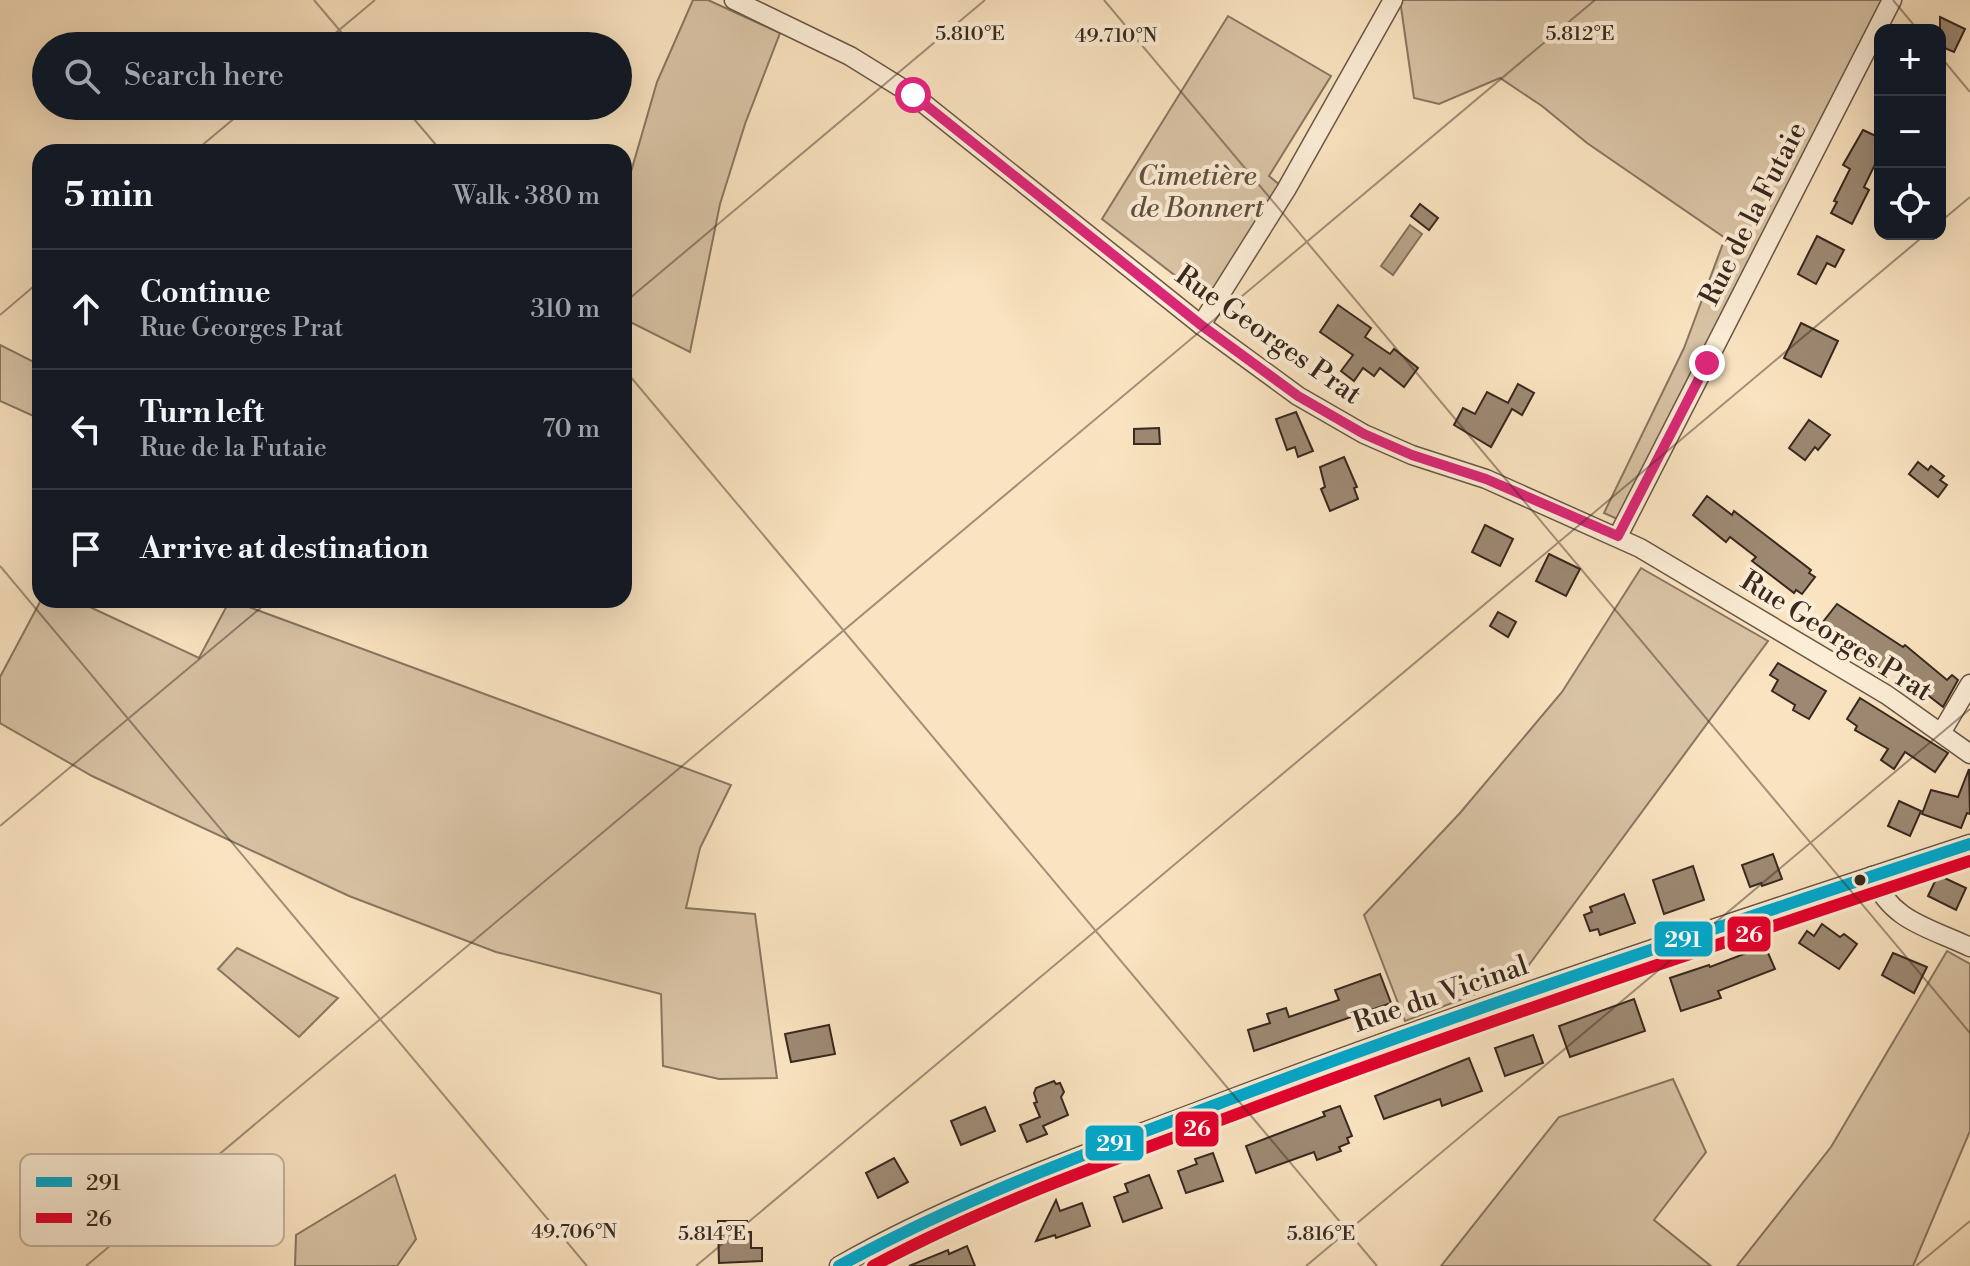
<!DOCTYPE html>
<html lang="en">
<head>
<meta charset="utf-8">
<style>
  body { margin:0; font-family:"Libre Bodoni",serif; background:#242831; color:#f1f3f6 }
  .controls { position:absolute; right:24px; top:24px; display:grid; overflow:hidden; border-radius:16px; box-shadow:0 8px 32px #0002 }
  .controls button { width:72px; height:72px; display:grid; place-items:center; padding:0; border:0; border-bottom:2px solid #363941; background:#171b24; color:#f1f3f6; font:40px sans-serif }
  .stop { position:absolute; width:24px; height:24px; margin:-18px; border:6px solid #db2777; border-radius:50%; background:#fff }
  .stop.end { background:#db2777; border-color:#fff; box-shadow:0 2px 8px #0008 }
  .list { margin:0; padding:0; list-style:none }
  h2 { display:flex; justify-content:space-between; align-items:center; height:104px; margin:0; padding:0 32px; font-size:34px }
  h2 small { font-size:26px; font-weight:400; color:#9ea1a6 }
  .list li { display:grid; grid-template-columns:52px 1fr auto; gap:24px; align-items:center; box-sizing:border-box; height:120px; padding:0 32px; border-top:2px solid #363941 }
  .list b { display:block; font-size:30px; white-space:nowrap }
  .list p { margin:0; font-size:26px; white-space:nowrap; color:#9ea1a6 }
  .list em { font-size:26px; font-style:normal; color:#9ea1a6 }
  .icon { flex:none; width:44px; height:44px; fill:none; stroke:currentColor; stroke-width:2; stroke-linecap:round; stroke-linejoin:round }
  .map { position:relative; flex:none; width:1970px; height:1266px; overflow:hidden }
  .search { position:absolute; background:#171b24; box-shadow:0 8px 32px #0002; left:32px; top:32px; width:600px; height:88px; display:flex; align-items:center; gap:20px; box-sizing:border-box; padding:0 28px; border-radius:44px; color:#9ea1a6; font-size:30px }
  .panel { position:absolute; background:#171b24; box-shadow:0 8px 32px #0002; left:32px; top:144px; width:600px; height:464px; border-radius:24px }
  .map>svg:first-child { display:block }
  .green { fill:#d9c3a5; stroke:#887662; stroke-width:2 }
  .water { fill:#b8a389; stroke:#85725f; stroke-width:2 }
  .building { fill:#9d8973; stroke:#38281f; stroke-width:2 }
  .lines { fill:none; stroke-linecap:round; stroke-linejoin:round }
  .minor-casing { stroke:#685747; stroke-width:21 }
  .minor { stroke:#fcedd6; stroke-width:18 }
  .bus-1-casing { stroke:#fcedd6; stroke-width:18 }
  .bus-2-casing { stroke:#fcedd6; stroke-width:18 }
  .bus-1 { stroke:#00a9ce; stroke-width:12 }
  .bus-2 { stroke:#e4002b; stroke-width:12 }
  .route { stroke:#db2777; stroke-width:10 }
  .ticks { fill:none; stroke:#38281f; stroke-width:2; stroke-opacity:0.45 }
  .bus-dot { fill:#38281f; stroke:#fcedd6; stroke-width:3 }
  .labels { text-anchor:middle; stroke-width:8; stroke-linejoin:round; paint-order:stroke }
  .park-label { font-size:28px; font-style:italic; fill:#604f40; stroke:#fcedd6 }
  .street-label { font-size:28px; fill:#38281f; stroke:#fcedd6 }
  .key { fill:#fcedd6; stroke:#c1b29f; stroke-width:2 }
  .key-label { font-size:22px; fill:#38281f }
  .ticks-label { font-size:20px; text-anchor:middle; fill:#38281f; stroke:#fcedd6; stroke-width:8; stroke-linejoin:round; paint-order:stroke }
  .line-badge { stroke:#fcedd6; stroke-width:3 }
  .badge-label { font-size:22px; text-anchor:middle; font-weight:bold; fill:#fff }
</style>
</head>
<body>
<div class="map">
<svg width="1970" height="1266" viewBox="0 0 1970 1266">
  <rect width="100%" height="100%" fill="#fae3c0"/>
  <filter id="stains"><feTurbulence type="fractalNoise" baseFrequency=".0025" numOctaves="4"/><feColorMatrix values="0 0 0 0 .2 0 0 0 0 .09 0 0 0 0 .02 0 0 0 .5 -.17"/></filter>
  <radialGradient id="worn" r=".72"><stop offset=".6" stop-color="#630" stop-opacity="0"/><stop offset="1" stop-color="#630" stop-opacity=".3"/></radialGradient>
  <g class="green">
    <polygon points="693,0 708,0 780,33 745,124 720,204 690,352 624,319 624,196 657,82"/>
    <polygon points="1400,0 1892,0 1626,523 1604,513 1684,348 1725,238 1587,143 1542,106 1500,78 1439,104 1414,98"/>
    <polygon points="1228,16 1331,76 1269,176 1281,186 1208,301 1102,219"/>
    <polygon points="0,345 40,365 40,419 0,401"/>
    <polygon points="1641,568 1768,641 1520,977 1405,1021 1364,915 1460,813 1562,692"/>
    <polygon points="41,600 75,600 199,658 230,600 731,785 700,848 686,908 755,914 777,1078 719,1079 663,1066 661,994 496,952 349,896 92,776 0,723 0,677"/>
    <polygon points="237,948 338,998 299,1037 218,969"/>
    <polygon points="1947,951 1970,964 1970,1131 1913,1266 1737,1266 1831,1147"/>
    <polygon points="1673,1079 1706,1152 1654,1220 1711,1266 1441,1266 1559,1117"/>
    <polygon points="395,1175 416,1239 397,1266 295,1266 296,1235"/>
  </g>
  <polygon class="water" points="1410,225 1422,234 1393,275 1381,266"/>
  <g class="building">
    <polygon points="1940,17 1965,29 1954,52 1940,46"/>
    <polygon points="1863,130 1880,138 1880,154 1864,187 1869,190 1852,224 1831,213 1837,202 1834,201 1850,169 1843,165"/>
    <polygon points="1420,204 1438,218 1429,230 1411,216"/>
    <polygon points="1817,236 1844,250 1835,267 1827,263 1816,284 1798,274"/>
    <polygon points="1338,305 1371,328 1365,337 1390,354 1394,349 1418,368 1404,387 1380,368 1374,376 1363,368 1354,381 1341,371 1353,355 1320,332"/>
    <polygon points="1801,323 1838,341 1821,377 1784,358"/>
    <polygon points="1518,384 1534,393 1522,415 1512,409 1491,447 1454,425 1463,408 1475,414 1487,392 1508,403"/>
    <polygon points="1296,412 1313,451 1298,457 1295,447 1287,450 1276,419"/>
    <polygon points="1809,420 1830,435 1818,450 1815,447 1805,460 1789,448"/>
    <polygon points="1159,428 1160,444 1134,444 1134,429"/>
    <polygon points="1344,457 1357,487 1354,488 1358,499 1330,511 1321,489 1325,487 1320,467"/>
    <polygon points="1918,462 1928,470 1931,466 1944,476 1940,480 1947,485 1938,497 1909,474"/>
    <polygon points="1707,496 1732,515 1734,511 1811,570 1809,573 1815,577 1802,594 1796,590 1794,593 1752,561 1756,557 1730,537 1726,542 1693,515"/>
    <polygon points="1485,525 1513,539 1500,566 1472,552"/>
    <polygon points="1549,554 1580,569 1566,596 1536,581"/>
    <polygon points="1837,604 1903,647 1905,645 1947,680 1952,675 1958,680 1943,707 1892,667 1888,673 1825,634 1819,627"/>
    <polygon points="1498,612 1516,622 1508,637 1490,626"/>
    <polygon points="1778,663 1826,691 1809,719 1793,710 1795,705 1772,691 1778,680 1770,675"/>
    <polygon points="1860,698 1948,753 1935,772 1905,752 1894,769 1881,760 1888,749 1855,730 1857,726 1847,719"/>
    <polygon points="1969,769 1970,814 1967,813 1961,828 1922,814 1931,790 1958,797"/>
    <polygon points="1899,801 1921,811 1910,836 1888,826"/>
    <polygon points="1773,854 1782,879 1762,886 1761,883 1750,887 1742,865"/>
    <polygon points="1693,866 1704,900 1664,914 1653,880"/>
    <polygon points="1938,875 1966,888 1956,910 1928,896"/>
    <polygon points="1624,894 1635,923 1600,935 1598,929 1590,931 1584,915 1592,912 1590,907"/>
    <polygon points="1822,924 1840,937 1844,934 1857,944 1839,969 1799,943 1807,931 1814,936"/>
    <polygon points="1765,946 1775,969 1718,991 1721,998 1681,1011 1670,978 1709,965 1710,967"/>
    <polygon points="1893,953 1927,967 1914,993 1882,975"/>
    <polygon points="1380,974 1391,1003 1254,1051 1248,1030 1270,1023 1267,1014 1286,1008 1289,1017 1339,1000 1335,990"/>
    <polygon points="1634,999 1645,1031 1570,1057 1559,1026"/>
    <polygon points="829,1025 835,1054 791,1062 785,1034"/>
    <polygon points="1533,1035 1543,1063 1505,1076 1495,1048"/>
    <polygon points="1469,1058 1482,1091 1442,1106 1440,1099 1384,1119 1375,1096"/>
    <polygon points="1054,1081 1056,1084 1060,1083 1064,1092 1061,1097 1068,1115 1043,1126 1047,1134 1027,1142 1020,1125 1040,1117 1034,1103 1037,1102 1034,1093 1036,1088"/>
    <polygon points="1340,1106 1352,1136 1347,1138 1349,1143 1339,1147 1341,1151 1317,1160 1314,1152 1256,1173 1246,1146 1325,1116 1323,1112"/>
    <polygon points="985,1107 995,1131 961,1145 951,1121"/>
    <polygon points="1213,1153 1223,1181 1186,1193 1178,1171 1197,1164 1195,1159"/>
    <polygon points="894,1158 908,1182 878,1198 866,1173"/>
    <polygon points="1149,1175 1162,1208 1123,1222 1114,1197 1128,1192 1125,1184"/>
    <polygon points="1056,1200 1060,1211 1082,1203 1090,1226 1056,1238 1055,1235 1036,1241"/>
    <polygon points="718,1221 747,1221 747,1232 751,1232 751,1248 762,1248 762,1261 719,1263"/>
    <polygon points="967,1246 975,1266 909,1266 948,1250 949,1254"/>
  </g>
  <g class="lines">
    <g class="minor-casing">
      <g id="minor">
        <polyline points="734,0 850,56 913,95 1201,325 1298,396 1364,434 1412,455 1486,479 1640,548 1887,695 1970,754"/>
        <polyline points="1201,325 1286,190 1393,0"/>
        <polyline points="1618,536 1892,0"/>
        <polyline points="1941,733 1970,684"/>
        <path d="M1872,876C1892,922 1928,927 1970,947"/>
        <path d="M839,1266C956,1199 1082,1156 1207,1108C1458,1012 1714,928 1970,844"/>
      </g>
    </g>
    <use href="#minor" class="minor"/>
    <g class="bus-1-casing">
      <path id="bus-1" d="M839,1266C969,1195 1108,1145 1247,1093C1485,1003 1728,924 1970,844"/>
    </g>
    <g class="bus-2-casing">
      <path id="bus-2" d="M873,1266C991,1202 1120,1158 1245,1111C1485,1021 1727,941 1970,861"/>
    </g>
    <use href="#bus-1" class="bus-1"/>
    <use href="#bus-2" class="bus-2"/>
  </g>
  <g class="lines">
    <polyline class="route" points="913,95 1201,325 1298,396 1364,434 1412,455 1486,479 1618,536 1707,363"/>
  </g>
  <path class="ticks" d="M314,0L353,46M1104,0L1970,1033M1893,0L1918,30M320,46L375,0M1940,56L1970,92M403,106L442,152M194,152L249,106M1940,222L1970,197M624,303L985,0M0,315L40,281M624,369L1377,1266M0,566L587,1266M0,826L270,600M86,1266L1595,0M696,1266L1926,234M1306,1266L1970,709M1916,1266L1970,1221"/>
  <circle class="bus-dot" cx="1860" cy="880" r="7"/>
  <g class="labels">
    <g class="park-label">
      <text x="1197" y="185">Cimetière<tspan x="1197" dy="32">de Bonnert</tspan></text>
    </g>
    <g class="street-label">
      <text transform="translate(1752 213) rotate(-63)" y="10">Rue de la Futaie</text>
      <text transform="translate(1269 334) rotate(35)" y="10">Rue Georges Prat</text>
      <text transform="translate(1837 635) rotate(32)" y="10">Rue Georges Prat</text>
      <text transform="translate(1440 993) rotate(-19)" y="10">Rue du Vicinal</text>
    </g>
  </g>
  <rect x="20" y="1154" width="264" height="92" rx="12" class="key"/>
  <rect x="36" y="1177" width="36" height="10" fill="#00a9ce"/>
  <rect x="36" y="1213" width="36" height="10" fill="#e4002b"/>
  <g class="key-label">
    <text x="86" y="1190">291</text>
    <text x="86" y="1226">26</text>
  </g>
  <g class="ticks-label">
    <text x="970" y="40">5.810°E</text>
    <text x="1580" y="40">5.812°E</text>
    <text x="1116" y="42">49.710°N</text>
    <text x="574" y="1238">49.706°N</text>
    <text x="712" y="1240">5.814°E</text>
    <text x="1321" y="1240">5.816°E</text>
  </g>
  <g class="line-badge">
    <rect x="1726" y="915" width="46" height="38" rx="8" fill="#e4002b"/>
    <rect x="1653" y="920" width="61" height="38" rx="8" fill="#00a9ce"/>
    <rect x="1174" y="1110" width="46" height="38" rx="8" fill="#e4002b"/>
    <rect x="1084" y="1124" width="61" height="38" rx="8" fill="#00a9ce"/>
  </g>
  <g class="badge-label">
    <text x="1749" y="942">26</text>
    <text x="1683" y="947">291</text>
    <text x="1197" y="1136">26</text>
    <text x="1115" y="1151">291</text>
  </g>
  <rect width="100%" height="100%" filter="url(#stains)"/>
  <rect width="100%" height="100%" fill="url(#worn)"/>
</svg>
<div class="controls">
<button>+</button>
<button>−</button>
<button><svg class="icon" aria-label="locate" viewBox="0 0 24 24"><circle cx="12" cy="12" r="6"/><path d="M12 2v4M12 18v4M2 12h4M18 12h4"/></svg></button>
</div>
<div class="stop" style="left:913px;top:95px"></div>
<div class="stop end" style="left:1707px;top:363px"></div>
<div class="search"><svg class="icon" aria-label="search" viewBox="0 0 24 24"><circle cx="10" cy="10" r="6"/><path d="M15 15l6 6"/></svg>Search here</div>
<section class="panel">
<h2>5 min<small>Walk · 380 m</small></h2>
<ul class="list">
<li><svg class="icon" aria-label="ahead" viewBox="0 0 24 24"><path d="M12 20V5M6 11l6-6 6 6"/></svg><div><b>Continue</b><p>Rue Georges Prat</p></div><em>310 m</em></li>
<li><svg class="icon" aria-label="left" viewBox="0 0 24 24"><path d="M17 20v-9H6M10 6l-5 5 5 5"/></svg><div><b>Turn left</b><p>Rue de la Futaie</p></div><em>70 m</em></li>
<li><svg class="icon" aria-label="arrive" viewBox="0 0 24 24"><path d="M6 21V4h12l-3 4 3 4H6"/></svg><div><b>Arrive at destination</b></div></li>
</ul>
</section>
</div>
</body>
</html>
